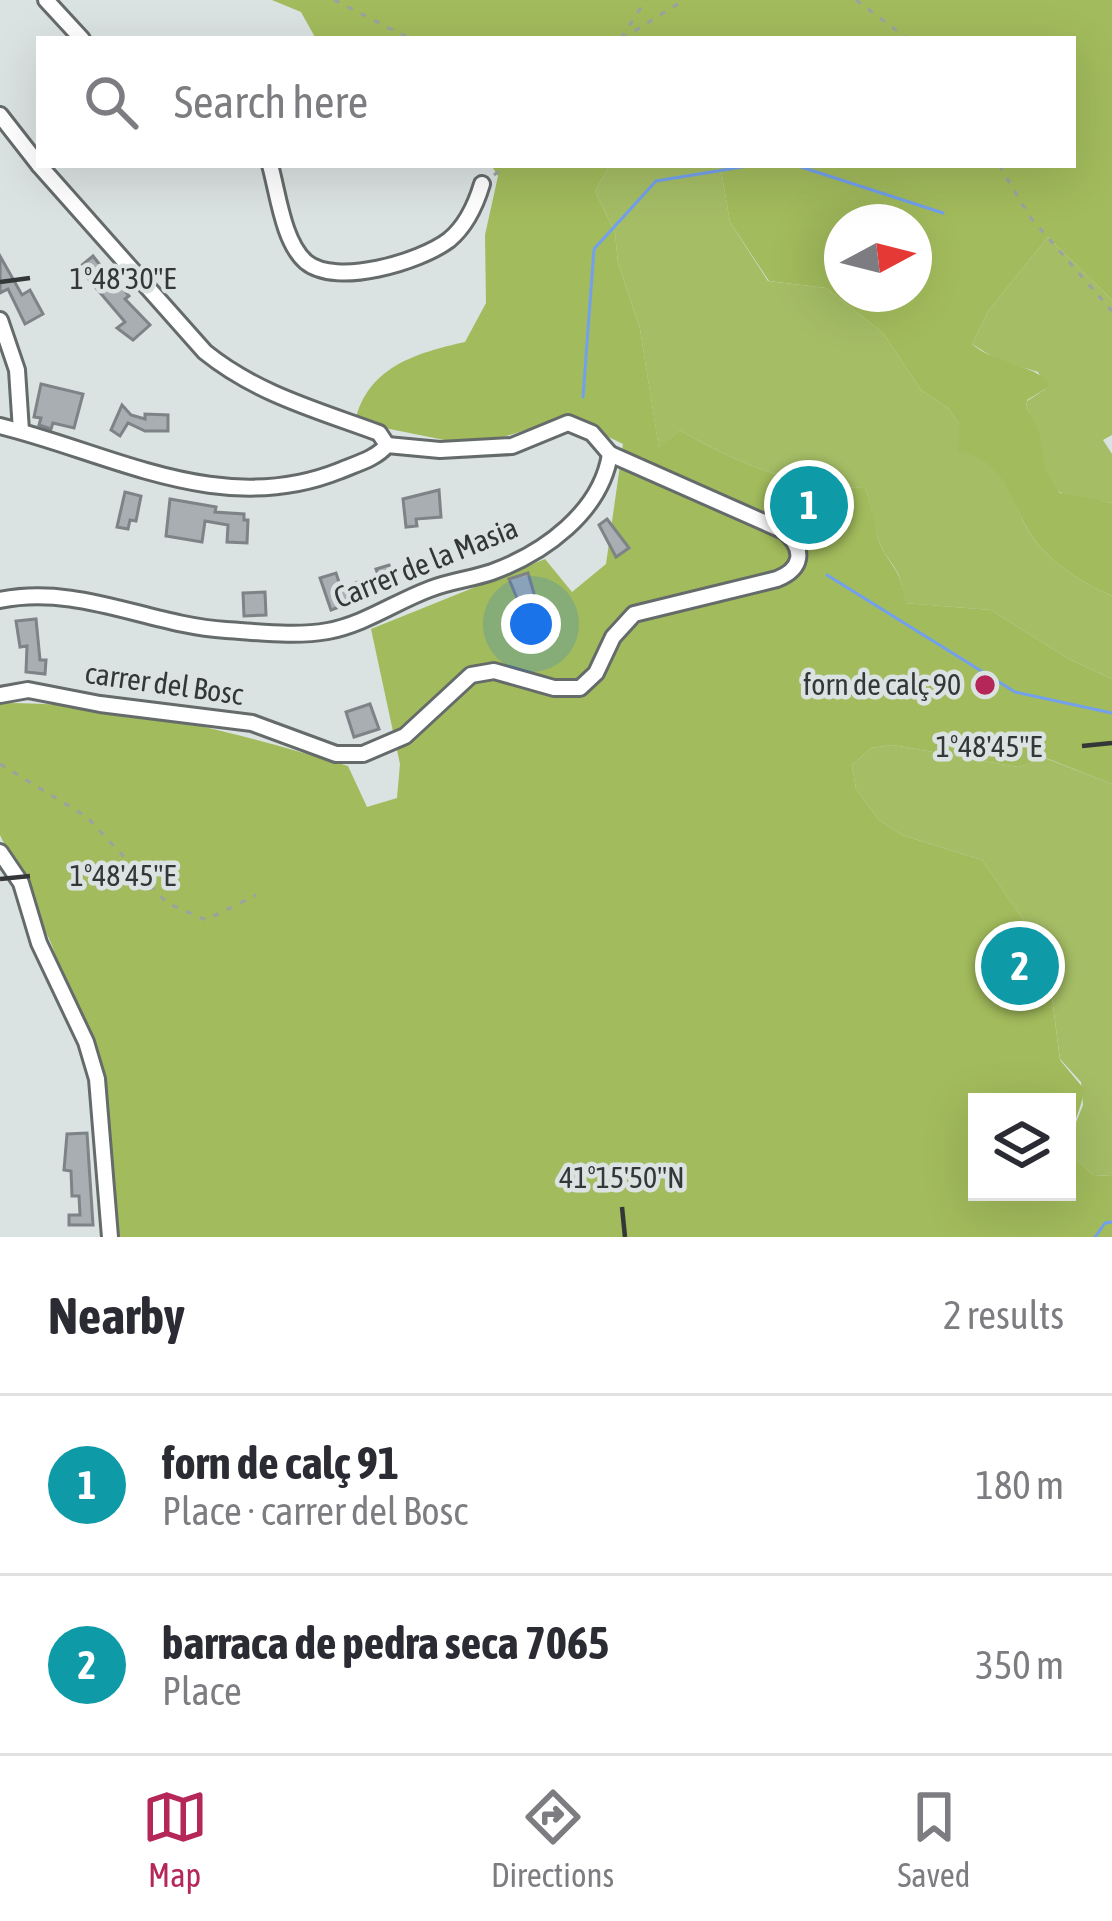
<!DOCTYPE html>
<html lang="en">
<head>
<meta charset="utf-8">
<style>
  body { margin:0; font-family:"Asap Condensed",sans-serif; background:#f2f2f3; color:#2b2b33 }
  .controls { position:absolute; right:36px; bottom:36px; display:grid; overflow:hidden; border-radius:0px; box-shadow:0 12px 48px #0002 }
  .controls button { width:108px; height:108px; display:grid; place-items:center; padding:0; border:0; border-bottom:3px solid #e1e1e2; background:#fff; color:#2b2b33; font:60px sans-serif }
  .compass { position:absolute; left:824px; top:204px; width:108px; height:108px; border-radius:50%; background:#fff; box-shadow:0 12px 48px #0002; rotate:83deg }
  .you { position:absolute; left:531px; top:624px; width:42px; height:42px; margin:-30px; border:9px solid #fff; border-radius:50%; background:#1a73e8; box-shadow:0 0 0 18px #1a73e833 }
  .badge { display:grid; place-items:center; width:78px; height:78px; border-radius:50%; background:#b52659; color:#fff; font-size:39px; font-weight:700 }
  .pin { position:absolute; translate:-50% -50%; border:6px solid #fff; box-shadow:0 3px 12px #0006 }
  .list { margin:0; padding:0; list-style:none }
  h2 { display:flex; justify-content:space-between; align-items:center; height:156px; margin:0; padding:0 48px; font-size:51px }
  h2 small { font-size:39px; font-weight:400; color:#7c7c81 }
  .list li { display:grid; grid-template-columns:78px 1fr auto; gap:36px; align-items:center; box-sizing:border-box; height:180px; padding:0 48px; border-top:3px solid #e1e1e2 }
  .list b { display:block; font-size:45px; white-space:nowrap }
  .list p { margin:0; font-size:39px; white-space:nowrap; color:#7c7c81 }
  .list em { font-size:39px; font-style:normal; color:#7c7c81 }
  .icon { flex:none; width:66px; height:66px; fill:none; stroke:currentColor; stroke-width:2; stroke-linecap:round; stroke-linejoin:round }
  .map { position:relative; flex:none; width:1112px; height:1237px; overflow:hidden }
  .search { position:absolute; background:#fff; box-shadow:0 12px 48px #0002; left:36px; right:36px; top:36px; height:132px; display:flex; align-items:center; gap:30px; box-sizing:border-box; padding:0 42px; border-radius:0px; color:#7c7c81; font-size:45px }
  .sheet { height:516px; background:#fff }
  nav { display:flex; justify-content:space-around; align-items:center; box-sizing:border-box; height:168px; border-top:3px solid #e1e1e2; background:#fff; font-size:33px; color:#7c7c81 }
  nav a { display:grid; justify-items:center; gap:6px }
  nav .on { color:#b52659 }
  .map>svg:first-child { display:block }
  .green { fill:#a5bd65 }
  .forest { fill:#a2bb5c; fill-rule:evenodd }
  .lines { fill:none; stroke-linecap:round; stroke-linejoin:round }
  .stream { stroke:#73a0ee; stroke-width:3 }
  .building { fill:#a8aeb1; stroke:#7d8386; stroke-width:3 }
  .minor-casing { stroke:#656b6b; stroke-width:20 }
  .path { stroke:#9ca2a2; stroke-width:3; stroke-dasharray:6 9; stroke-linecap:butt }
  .minor { stroke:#fff; stroke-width:14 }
  .ticks { fill:none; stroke:#343737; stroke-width:4.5 }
  .poi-dot { fill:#b52659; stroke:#dbe2e2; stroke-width:4.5 }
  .labels { text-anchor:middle; stroke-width:9; stroke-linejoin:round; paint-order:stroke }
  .street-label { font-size:30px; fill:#343737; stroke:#dbe2e2 }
  .poi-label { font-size:30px; fill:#343737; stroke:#dbe2e2; text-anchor:end }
  .ticks-label { font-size:30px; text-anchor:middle; fill:#343737; stroke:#dbe2e2; stroke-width:9; stroke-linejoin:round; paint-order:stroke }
</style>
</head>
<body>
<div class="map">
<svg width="1112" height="1237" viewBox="0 0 1112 1237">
  <rect width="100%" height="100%" fill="#dbe2e2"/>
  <g class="green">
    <path d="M610,165H710L721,170L730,222L768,281L826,288L883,333L921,390L948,408L959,424V450C1021,466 1005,508 1041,548C1059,568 1087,585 1112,596V679L1069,659L991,610L904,603C902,562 887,567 878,538C872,521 872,505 865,488C798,488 737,464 680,430L659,449L640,329L618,263L615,233L595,191Z"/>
    <path d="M1048,237L1112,300V435L1103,440L1112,454V503C1097,500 1077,501 1063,494C1036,481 1045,432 1026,408L1027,401L1047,388L1038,372L996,359L972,344L989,310Z"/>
    <polygon points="893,745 1018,767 1045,758 1112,784 1112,1176 1093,1175 1070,1153 1070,1137 1083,1105 1081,1082 1060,1059 1051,990 1023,919 982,860 902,835 879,820 856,789 852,765 871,748"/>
  </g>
  <g class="forest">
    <path d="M272,0H1112V300L1048,237L989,310L972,344C995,364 1027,362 1049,382L1047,388L1027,400L1026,408C1053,444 1032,460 1060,493L1112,503V596C1087,585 1059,568 1041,548C1007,510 1017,464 958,451L959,424L948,408L921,390L883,333L826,288L769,281L730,222L721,170L710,165H1073V39H316L301,12ZM842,222H914V294H842Z"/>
    <path d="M491,165H610L595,191L615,233L618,263L640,329L659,448L680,430C737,464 798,488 865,488C872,505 873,521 878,538C887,567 901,563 905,603L991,610L1069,659L1112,679V784L1046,758L1018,767L893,745L871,748L852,765L856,789L879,820L902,835L982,860L1023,919L1051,990L1060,1060L1084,1089C1082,1112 1067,1130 1070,1153L1093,1175L1112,1176V1237H114L100,1078L51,943L0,835V703C122,702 232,731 348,766L367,807L397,798L400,764L371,629L545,559L572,592L606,564L623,444L567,417L474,446L355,422C367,367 416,353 465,342L486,303L485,235L498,176ZM977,1102H1067V1192H977Z"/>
  </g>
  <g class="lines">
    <g class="stream">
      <polyline points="795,165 943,213"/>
      <polyline points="583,397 594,249 656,181 754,165"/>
      <polyline points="827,575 1015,692 1112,713"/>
      <polyline points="1095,1237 1105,1223 1112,1222"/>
    </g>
  </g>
  <g class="building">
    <polygon points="0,256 22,295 30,290 43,314 25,324 8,289 0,293"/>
    <polygon points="93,256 114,283 117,281 129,296 125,299 150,325 133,340 117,328 125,322 86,276 89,274 82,265"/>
    <polygon points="41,384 83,394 74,428 53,423 51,429 39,425 41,418 34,417"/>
    <polygon points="122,405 131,415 145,419 145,414 168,415 168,431 145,431 128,423 120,436 111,430"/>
    <polygon points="439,490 441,517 416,519 417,526 406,527 403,499"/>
    <polygon points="125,492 141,496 136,521 130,520 128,529 117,527"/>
    <polygon points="170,499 216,507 215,512 244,514 244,520 248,520 247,543 227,542 228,525 205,521 202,542 166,536"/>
    <polygon points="607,519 629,548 616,557 599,525"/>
    <polygon points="389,565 396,586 331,610 320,578 336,573 341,588 378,575 376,569"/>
    <polygon points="528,573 539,611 524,615 509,579"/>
    <polygon points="265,592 266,615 244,616 243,593"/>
    <polygon points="36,619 40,660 46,660 45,674 26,672 27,646 20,647 16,621"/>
    <polygon points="370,704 379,729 354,737 346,712"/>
    <polygon points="87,1133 93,1225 69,1225 69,1215 80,1215 79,1196 72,1196 71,1171 64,1170 67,1134"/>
  </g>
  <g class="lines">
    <g class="minor-casing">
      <g id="minor">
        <polyline points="46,0 82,39"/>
        <polyline points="0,115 39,165"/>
        <path d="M39,165L205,352C257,394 317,410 379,433L387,445"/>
        <path d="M270,165C278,193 283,242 306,262C336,287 420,262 449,240C466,226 476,204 482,184"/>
        <polyline points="0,320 17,370 21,431"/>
        <path d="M0,426C113,454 221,518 339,471C355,464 376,459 387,445L440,450L512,446L568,423L592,433L610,454"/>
        <path d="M0,600C79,584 149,625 226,630C259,632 295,637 328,631C365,624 395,602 430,589C450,581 472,579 492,572C544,553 601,512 610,454"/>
        <path d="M0,695L28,690L100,704L252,723L336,754H363L405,736L471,675L494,671L554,688H580L596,673L613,637L634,614L777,579C802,569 806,550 784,531L610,454"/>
        <polyline points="0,852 21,883 39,943 86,1042 97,1079 110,1237"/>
      </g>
    </g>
    <g class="path">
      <polyline points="334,0 411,39"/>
      <polyline points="856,0 908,39"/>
      <polyline points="621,38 646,0"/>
      <polyline points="622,39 684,0"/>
      <polyline points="999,165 1030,217 1112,311"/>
      <polyline points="494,175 507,165"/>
      <polyline points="0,764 87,817 167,903 206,920 256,895"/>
    </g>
    <use href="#minor" class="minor"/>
  </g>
  <path class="ticks" d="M0,282L30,278M1082,746L1112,743M0,879L30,876M622,1207L625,1237"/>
  <circle class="poi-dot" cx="985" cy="685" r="12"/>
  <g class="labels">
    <g class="street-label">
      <text transform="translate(426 563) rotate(-22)" y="10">Carrer de la Masia</text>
      <text transform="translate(164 684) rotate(8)" y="10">carrer del Bosc</text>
    </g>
    <g class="poi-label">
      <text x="961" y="695">forn de calç 90</text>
    </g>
  </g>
  <g class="ticks-label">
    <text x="123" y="289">1°48'30"E</text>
    <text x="989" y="757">1°48'45"E</text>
    <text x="123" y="886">1°48'45"E</text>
    <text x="622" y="1188">41°15'50"N</text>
  </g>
</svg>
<div class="controls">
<button><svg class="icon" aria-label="layers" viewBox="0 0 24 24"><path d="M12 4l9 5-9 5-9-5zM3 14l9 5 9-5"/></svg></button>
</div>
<svg class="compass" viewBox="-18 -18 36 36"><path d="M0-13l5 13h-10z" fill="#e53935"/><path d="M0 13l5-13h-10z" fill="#7c7c81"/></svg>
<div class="you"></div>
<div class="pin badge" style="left:809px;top:505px;background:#0f9aa8">1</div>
<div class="pin badge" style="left:1020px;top:966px;background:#0f9aa8">2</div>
<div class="search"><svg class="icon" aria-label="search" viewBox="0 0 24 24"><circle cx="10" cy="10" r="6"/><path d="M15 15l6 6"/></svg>Search here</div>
</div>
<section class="sheet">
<h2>Nearby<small>2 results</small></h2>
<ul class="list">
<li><span class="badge" style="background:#0f9aa8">1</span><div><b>forn de calç 91</b><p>Place · carrer del Bosc</p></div><em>180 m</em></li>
<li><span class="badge" style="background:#0f9aa8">2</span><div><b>barraca de pedra seca 7065</b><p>Place</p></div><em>350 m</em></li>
</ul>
</section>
<nav>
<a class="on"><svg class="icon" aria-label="map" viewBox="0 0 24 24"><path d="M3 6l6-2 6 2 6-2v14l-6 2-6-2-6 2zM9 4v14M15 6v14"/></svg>Map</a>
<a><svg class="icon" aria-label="directions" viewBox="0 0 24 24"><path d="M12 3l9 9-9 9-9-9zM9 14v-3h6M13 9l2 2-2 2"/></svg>Directions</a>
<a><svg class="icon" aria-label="saved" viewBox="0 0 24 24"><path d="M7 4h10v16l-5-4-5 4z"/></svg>Saved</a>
</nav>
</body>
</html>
